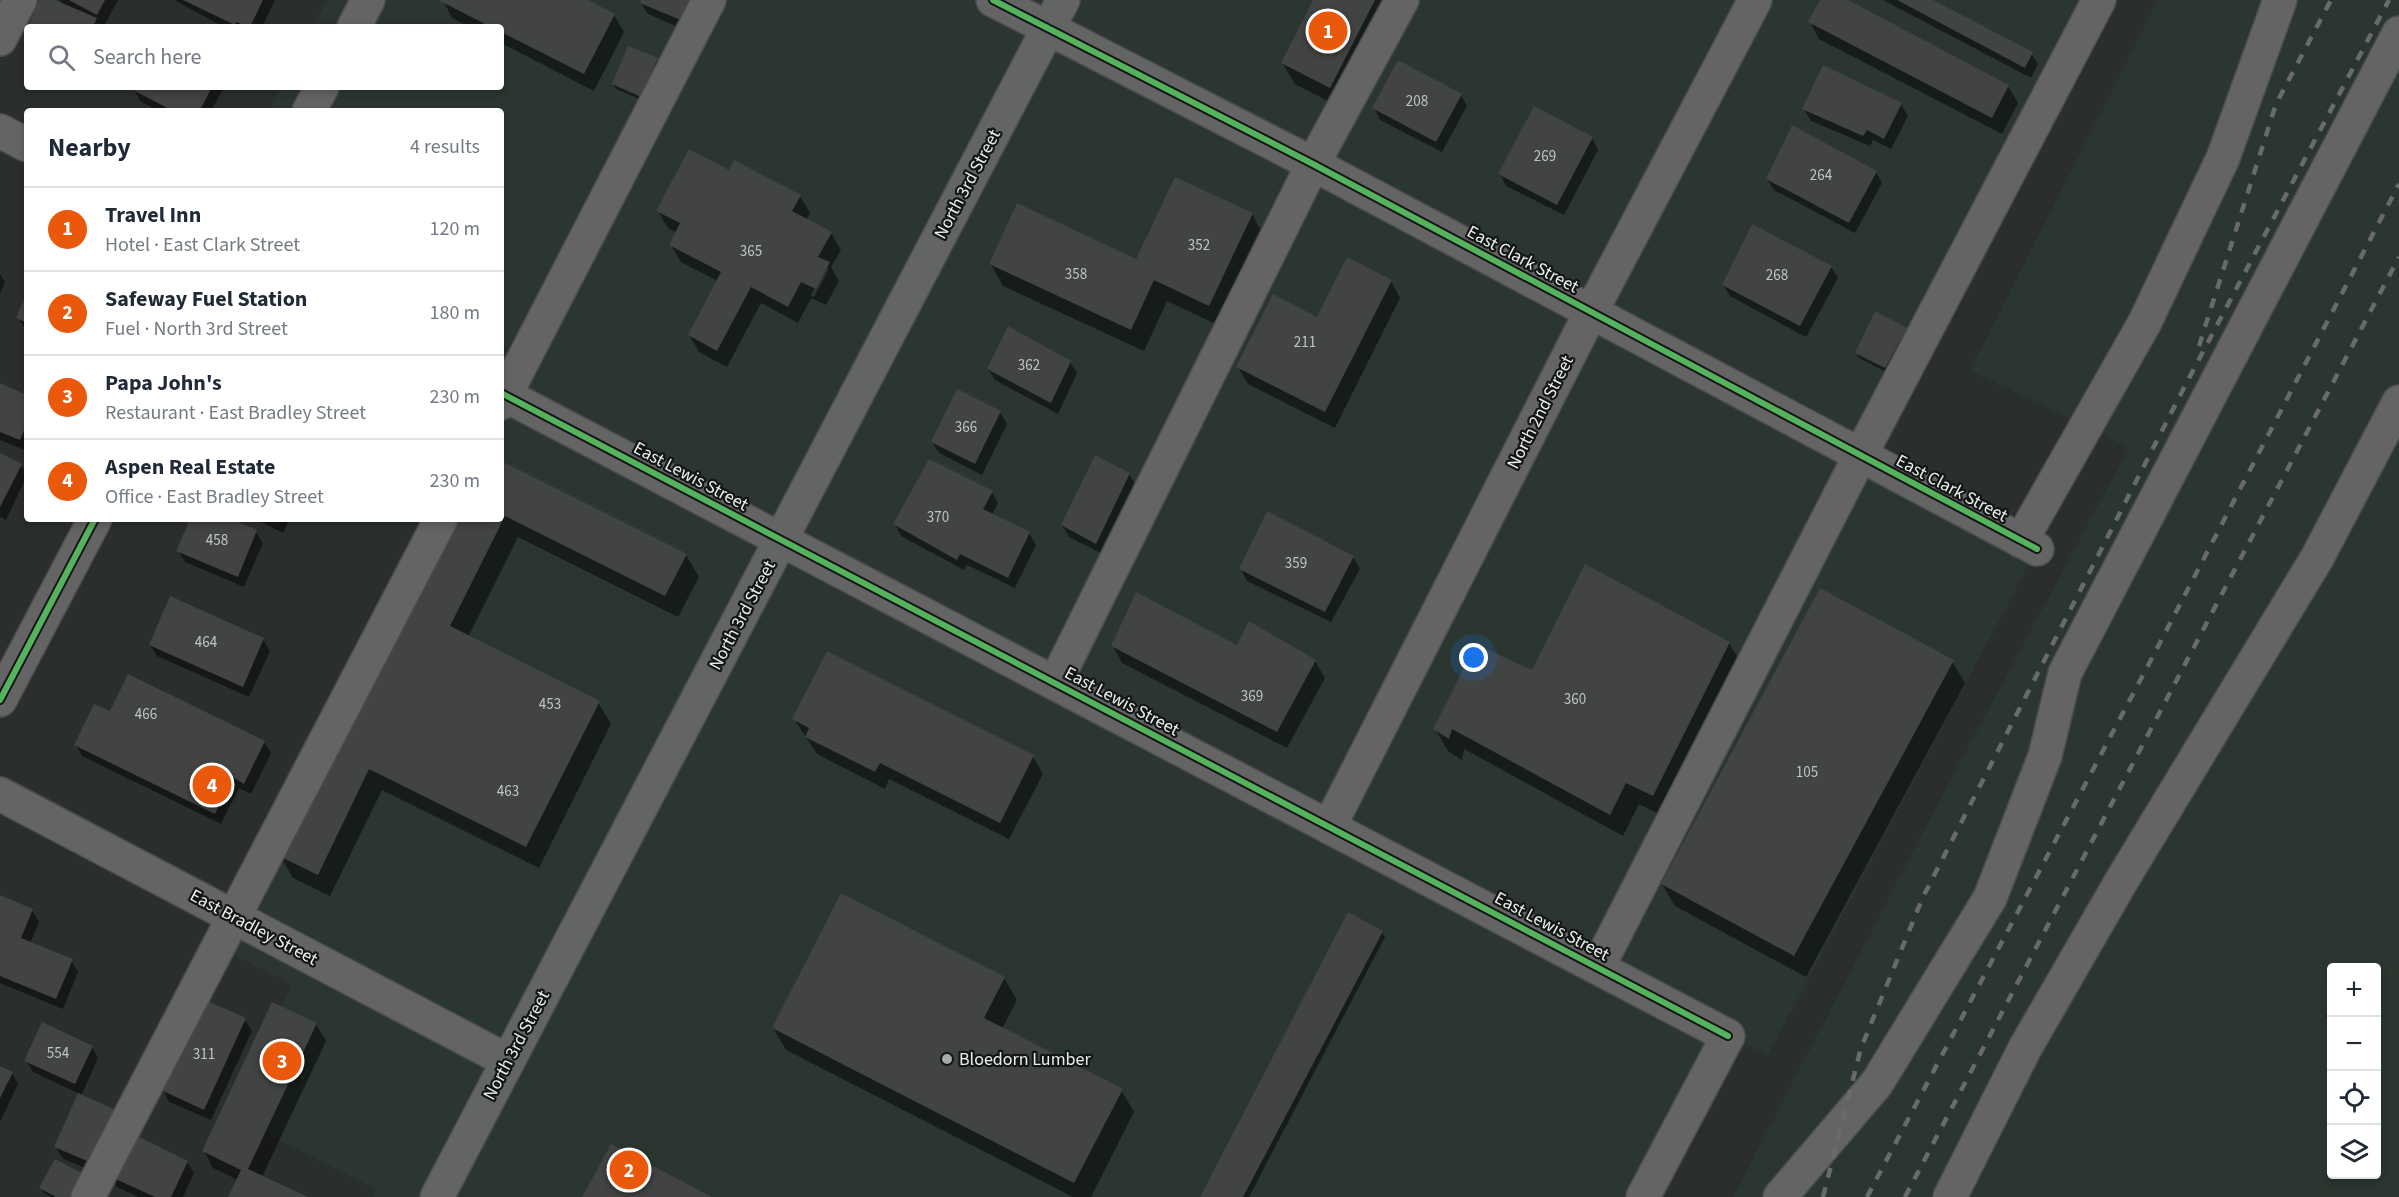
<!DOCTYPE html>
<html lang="en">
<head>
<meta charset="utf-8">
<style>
  body { margin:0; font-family:"Source Sans 3",sans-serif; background:#f6f6f7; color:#1f2937 }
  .controls { position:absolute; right:18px; bottom:18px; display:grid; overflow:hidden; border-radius:6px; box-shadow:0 3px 9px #0003 }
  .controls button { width:54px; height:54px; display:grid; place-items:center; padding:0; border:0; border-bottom:2px solid #e0e1e3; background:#fff; color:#1f2937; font:30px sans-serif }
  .you { position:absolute; left:1474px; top:658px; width:21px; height:21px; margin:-15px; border:4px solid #fff; border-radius:50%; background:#1a73e8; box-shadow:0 0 0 9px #1a73e833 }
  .badge { display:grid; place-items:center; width:39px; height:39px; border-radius:50%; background:#ea580c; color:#fff; font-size:20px; font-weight:700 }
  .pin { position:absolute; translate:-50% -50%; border:3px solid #fff; box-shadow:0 2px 6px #0006 }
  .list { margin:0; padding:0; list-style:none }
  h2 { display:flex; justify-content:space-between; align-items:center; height:78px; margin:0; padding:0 24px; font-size:26px }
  h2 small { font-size:20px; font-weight:400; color:#747a83 }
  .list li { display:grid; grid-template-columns:39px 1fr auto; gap:18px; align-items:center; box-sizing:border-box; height:84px; padding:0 24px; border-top:2px solid #e0e1e3 }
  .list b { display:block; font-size:22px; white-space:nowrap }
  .list p { margin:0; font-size:20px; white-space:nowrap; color:#747a83 }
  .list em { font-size:20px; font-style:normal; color:#747a83 }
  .icon { flex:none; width:33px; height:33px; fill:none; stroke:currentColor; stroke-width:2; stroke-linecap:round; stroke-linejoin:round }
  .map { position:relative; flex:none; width:2399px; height:1197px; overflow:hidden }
  .search { position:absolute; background:#fff; box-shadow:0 3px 9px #0003; left:24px; top:24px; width:480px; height:66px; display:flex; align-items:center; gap:15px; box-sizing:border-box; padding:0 21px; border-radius:6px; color:#747a83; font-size:22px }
  .panel { position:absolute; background:#fff; box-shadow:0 3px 9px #0003; left:24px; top:108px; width:480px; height:414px; border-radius:6px }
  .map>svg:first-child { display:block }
  .built { fill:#2a362f; fill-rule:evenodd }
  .shadow { fill:#0007; fill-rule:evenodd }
  .building { fill:#414442 }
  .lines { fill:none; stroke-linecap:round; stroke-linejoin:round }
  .minor-casing { stroke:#4a4c4b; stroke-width:36 }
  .major-casing { stroke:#4a4c4b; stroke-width:36 }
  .minor { stroke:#636463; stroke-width:33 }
  .major { stroke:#626563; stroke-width:33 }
  .rail { stroke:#696b6a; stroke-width:4.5; stroke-dasharray:10 10; stroke-linecap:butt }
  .cycleway-casing { stroke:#131615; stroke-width:10 }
  .cycleway { stroke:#56b35d; stroke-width:6 }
  .poi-dot { fill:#a7aba9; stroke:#131615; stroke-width:2 }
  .labels { text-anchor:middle; stroke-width:4.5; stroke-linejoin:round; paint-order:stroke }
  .number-label { font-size:15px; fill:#c0c4c2 }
  .street-label { font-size:18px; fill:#eaeeec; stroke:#131615 }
  .poi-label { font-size:18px; fill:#eaeeec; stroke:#131615; text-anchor:start }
</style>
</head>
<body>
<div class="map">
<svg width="2399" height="1197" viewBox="0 0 2399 1197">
  <rect width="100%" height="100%" fill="#2a2e2c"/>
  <g class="built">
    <polygon points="327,0 2099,0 1860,455 2037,549 1768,1055 1729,1036 1643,1197 372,1197 376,1189 227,1114 292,985 219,947 501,519 501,402 524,357 501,345 501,111 269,111 281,87 501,87 501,27 313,27"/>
    <path d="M2158,0H2399V1197H1733L1944,792L2129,448L1970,370ZM2332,968H2376V1174H2332Z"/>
  </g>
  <g class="shadow">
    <polygon points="41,0 51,0 63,5 60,0 118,0 104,26 98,23 101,27 29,27"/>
    <polygon points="174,0 275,0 262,27 224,27"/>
    <polygon points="443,0 584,0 614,15 624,32 594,91 501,43 501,27 469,27 452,18"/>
    <polygon points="642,0 704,0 690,32 648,14 641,3"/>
    <polygon points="1314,0 1399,0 1343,109 1295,84 1282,62"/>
    <polygon points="1822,0 1845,0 2008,86 2018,103 2002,134 1819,39 1810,22"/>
    <polygon points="1883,0 1931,0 2031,53 2038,64 2031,78"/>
    <polygon points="657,60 660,65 644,101 616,89 613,84"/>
    <polygon points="136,87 224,87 211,111 159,111 141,102 134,90"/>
    <polygon points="1461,95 1467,106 1442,152 1380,120 1374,108"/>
    <polygon points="1901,104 1908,116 1891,149 1873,140 1870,146 1811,121 1804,109"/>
    <polygon points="1592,138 1598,150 1564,215 1506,186 1500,174"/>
    <path d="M729,172L800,196L810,213L806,220L831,233L841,250L831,267L839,281L826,305L811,298L798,323L761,303L727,367L699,352L689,335L718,281L681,262L671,245L677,233L668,228L658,211ZM828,264V270L814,297L811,295Z"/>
    <polygon points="1876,172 1882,183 1855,233 1774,190 1767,179"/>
    <polygon points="1252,214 1264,236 1222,327 1167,301 1144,351 1003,286 991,264 1137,261"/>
    <polygon points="1831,267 1838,278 1806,337 1730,296 1723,285"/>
    <polygon points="0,274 5,282 0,294"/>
    <polygon points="1391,281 1400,298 1335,428 1248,384 1238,367"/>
    <polygon points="27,296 27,331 18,318"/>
    <polygon points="1906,329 1909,334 1888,373 1859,358 1856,353"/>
    <polygon points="1070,362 1077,373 1058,414 995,380 988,369"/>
    <polygon points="0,385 27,396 27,451 0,440"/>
    <polygon points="1000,412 1007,424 982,475 939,453 932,442"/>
    <polygon points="0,455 21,465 27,476 6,520 0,517"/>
    <polygon points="501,463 686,555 699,577 678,617 518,537 468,637 598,702 611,724 539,868 382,790 330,896 293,878 280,856 501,519"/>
    <polygon points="1129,474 1136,486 1103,554 1069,537 1062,525"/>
    <polygon points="992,492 998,503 992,515 1029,533 1036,545 1015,588 967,565 964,570 901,536 895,524"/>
    <polygon points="191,519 227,519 256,532 263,543 244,587 185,562 178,550"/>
    <polygon points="255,519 290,519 283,533"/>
    <polygon points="1353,557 1360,569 1331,622 1247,581 1241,569"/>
    <polygon points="263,640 270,651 249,697 157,656 150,645"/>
    <polygon points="1729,643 1742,665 1665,817 1639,804 1623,836 1464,749 1462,760 1448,751 1435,729 1532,672"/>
    <polygon points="1113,646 1237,647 1315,661 1325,678 1287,748 1122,663"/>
    <polygon points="1952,661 1965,683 1806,977 1675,906 1662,884"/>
    <polygon points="110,713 264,742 271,753 251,794 239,788 221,824 82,756 76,745"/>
    <polygon points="794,719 1033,757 1043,774 1009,839 889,779 885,789 817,754"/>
    <polygon points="0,897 32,910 39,922 30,943 71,960 78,972 63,1009 0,983"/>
    <polygon points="1382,932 1385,937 1249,1197 1201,1197"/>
    <polygon points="1004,978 1017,1000 1002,1029 1121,1090 1134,1112 1091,1197 1073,1197 786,1050 773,1028"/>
    <polygon points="245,1020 252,1031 211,1120 169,1102 163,1090"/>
    <polygon points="316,1024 326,1041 262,1177 305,1197 230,1197 238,1180 213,1168 204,1151"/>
    <polygon points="92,1047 98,1058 81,1096 98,1174 62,1158 56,1147 80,1094 33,1072 26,1060"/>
    <polygon points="0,1067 12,1073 18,1084 0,1122"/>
    <polygon points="187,1162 194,1173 183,1197 138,1197 117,1187 110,1176"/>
    <polygon points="41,1188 77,1197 51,1197 44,1193"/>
  </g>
  <g class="building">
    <polygon points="39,0 55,0 97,18 93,27 28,27"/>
    <polygon points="69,0 105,0 97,15"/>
    <polygon points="183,0 263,0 250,27 236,22 235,25"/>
    <polygon points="438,0 588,0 615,14 584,74 501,32 501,27 491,27"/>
    <polygon points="641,0 693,0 683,21 640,3"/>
    <polygon points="1313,0 1375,0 1330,88 1281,63"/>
    <polygon points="1820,0 1848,0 2009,85 1992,118 1808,22"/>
    <polygon points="1897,0 1933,0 2033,52 2025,68"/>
    <polygon points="628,46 658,58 641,97 612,84"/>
    <polygon points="1398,60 1462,94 1436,142 1372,108"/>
    <polygon points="1823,65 1902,103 1884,139 1867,130 1863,136 1802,109"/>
    <polygon points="134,87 212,87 201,108 193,111 173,111 133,90"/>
    <polygon points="1534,106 1593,137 1557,205 1498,174"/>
    <polygon points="1792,125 1877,171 1849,223 1766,179"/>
    <polygon points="689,149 729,170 734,160 801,195 792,211 832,232 818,257 830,262 816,289 801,282 788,307 751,287 717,351 688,335 721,272 669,245 680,223 656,211"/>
    <polygon points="1175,177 1253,213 1209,306 1154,280 1131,330 989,264 1017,203 1136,259"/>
    <polygon points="1752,224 1832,266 1800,326 1722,285"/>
    <polygon points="1347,257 1392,280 1325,412 1236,367 1273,294 1317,317"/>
    <polygon points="27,293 27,323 16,318"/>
    <polygon points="1875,311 1907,328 1885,368 1855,353"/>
    <polygon points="1008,326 1071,361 1051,403 987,369"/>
    <polygon points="0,383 27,395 27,424 20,440 0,432"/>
    <polygon points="957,389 1001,411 975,464 931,442"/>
    <polygon points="0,453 22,464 0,507"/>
    <polygon points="1095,455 1130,473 1096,544 1061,525"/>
    <polygon points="929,459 993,491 983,509 1030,532 1008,578 960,554 957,560 893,524"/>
    <polygon points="501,461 687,554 665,596 505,516 450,626 600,701 526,847 369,769 318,875 279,856 451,519 501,519"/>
    <polygon points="1267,511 1354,556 1325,612 1239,569"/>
    <polygon points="190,519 231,519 257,530 238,577 176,551"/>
    <polygon points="1585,564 1730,642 1653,796 1626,783 1610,815 1452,729 1449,739 1433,729 1476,644 1532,670"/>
    <polygon points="1820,588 1954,660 1794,956 1661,884"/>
    <polygon points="1136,592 1237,645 1249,621 1316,660 1277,732 1111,646"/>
    <polygon points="170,596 264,638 243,687 149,645"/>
    <polygon points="827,651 1034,755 1000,823 880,763 875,772 805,737 809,728 792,719"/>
    <polygon points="128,674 265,741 244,784 232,777 215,814 74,745 94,704 110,711"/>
    <polygon points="841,893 1005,977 984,1018 1123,1089 1074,1183 772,1028"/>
    <polygon points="0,895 33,909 21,938 73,959 56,999 0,976"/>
    <polygon points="1348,912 1383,931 1243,1197 1200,1197"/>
    <polygon points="203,999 246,1018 204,1110 161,1090"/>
    <polygon points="272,1002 317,1023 248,1169 308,1197 228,1197 241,1170 202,1151"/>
    <polygon points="42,1022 93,1046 75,1084 24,1061"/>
    <polygon points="0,1066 13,1072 0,1098"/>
    <polygon points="78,1093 116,1110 92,1163 54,1147"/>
    <polygon points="129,1132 188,1161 171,1197 155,1197 109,1176"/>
    <polygon points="611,1144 712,1197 582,1197"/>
    <polygon points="55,1159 84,1174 72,1197 56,1197 39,1188"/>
  </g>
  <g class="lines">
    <g class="minor-casing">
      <g id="minor">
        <polyline points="993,0 1313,164 2037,549"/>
        <polyline points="354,27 368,0"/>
        <polyline points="0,39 20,0"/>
        <polyline points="309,111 322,87"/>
        <polyline points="0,131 27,145"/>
        <polyline points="501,393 1728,1036 1643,1197"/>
        <polyline points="501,403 709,0"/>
        <polyline points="2021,541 2145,322 2223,158 2280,0"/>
        <polyline points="1055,683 1313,164 1402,0"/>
        <polyline points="0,700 95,519"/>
        <polyline points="0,794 508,1061"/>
        <polyline points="1329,827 1591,312 1755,0"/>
        <polyline points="1598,967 1860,456 2099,0"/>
        <polyline points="88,1197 441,519"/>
        <polyline points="1780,1197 1877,1083 1990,898 2045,756 2065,673 2399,33"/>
        <polyline points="1950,1197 2025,1048 2122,880 2317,558 2399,402"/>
      </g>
    </g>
    <g class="major-casing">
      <polyline id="major" points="437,1197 1063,0"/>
    </g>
    <use href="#minor" class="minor"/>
    <use href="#major" class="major"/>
    <g class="rail">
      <polyline points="2199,346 2276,104 2331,0"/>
      <polyline points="1823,1197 1861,1048 1923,897 2188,380 2389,0"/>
      <polyline points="1867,1197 2152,658 2399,184"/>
      <polyline points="1905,1197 2399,257"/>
    </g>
    <g class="cycleway-casing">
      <g id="cycleway">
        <polyline points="993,0 1313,164 2037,549"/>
        <polyline points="501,393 1728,1036"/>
        <polyline points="0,700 95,519"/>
      </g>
    </g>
    <use href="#cycleway" class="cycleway"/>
  </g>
  <circle class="poi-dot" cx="947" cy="1059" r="6"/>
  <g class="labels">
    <g class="number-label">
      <text x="1417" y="106">208</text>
      <text x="1545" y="161">269</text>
      <text x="1821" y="180">264</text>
      <text x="1199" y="250">352</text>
      <text x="751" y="256">365</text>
      <text x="1076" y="279">358</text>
      <text x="1777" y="280">268</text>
      <text x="1305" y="347">211</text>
      <text x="1029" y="370">362</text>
      <text x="966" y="432">366</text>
      <text x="938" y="522">370</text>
      <text x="217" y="545">458</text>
      <text x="1296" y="568">359</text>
      <text x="206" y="647">464</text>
      <text x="1252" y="701">369</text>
      <text x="1575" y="704">360</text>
      <text x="550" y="709">453</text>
      <text x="146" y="719">466</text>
      <text x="1807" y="777">105</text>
      <text x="508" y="796">463</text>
      <text x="58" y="1058">554</text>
      <text x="204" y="1059">311</text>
    </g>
    <g class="street-label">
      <text transform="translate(967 184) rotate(-62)" y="6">North 3rd Street</text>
      <text transform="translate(1523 259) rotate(28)" y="6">East Clark Street</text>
      <text transform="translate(1540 412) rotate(-63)" y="6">North 2nd Street</text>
      <text transform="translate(691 476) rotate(28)" y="6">East Lewis Street</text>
      <text transform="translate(1952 488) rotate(28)" y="6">East Clark Street</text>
      <text transform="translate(742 615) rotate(-62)" y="6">North 3rd Street</text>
      <text transform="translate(1122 701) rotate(28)" y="6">East Lewis Street</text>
      <text transform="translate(1552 926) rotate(28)" y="6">East Lewis Street</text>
      <text transform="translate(254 927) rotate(28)" y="6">East Bradley Street</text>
      <text transform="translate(516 1045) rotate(-62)" y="6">North 3rd Street</text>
    </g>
    <g class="poi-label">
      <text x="959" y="1065">Bloedorn Lumber</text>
    </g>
  </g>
</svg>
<div class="controls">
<button>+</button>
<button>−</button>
<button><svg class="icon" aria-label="locate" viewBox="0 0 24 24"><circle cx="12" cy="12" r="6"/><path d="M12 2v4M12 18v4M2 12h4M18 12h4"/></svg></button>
<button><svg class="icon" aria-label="layers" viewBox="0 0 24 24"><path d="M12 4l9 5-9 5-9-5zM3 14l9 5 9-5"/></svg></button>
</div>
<div class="you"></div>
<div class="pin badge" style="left:1328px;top:31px">1</div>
<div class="pin badge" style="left:629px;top:1170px">2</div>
<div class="pin badge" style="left:282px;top:1061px">3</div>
<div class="pin badge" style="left:212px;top:785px">4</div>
<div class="search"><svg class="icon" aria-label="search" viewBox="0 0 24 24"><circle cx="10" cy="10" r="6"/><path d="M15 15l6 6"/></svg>Search here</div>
<section class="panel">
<h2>Nearby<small>4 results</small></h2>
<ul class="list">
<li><span class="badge">1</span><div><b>Travel Inn</b><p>Hotel · East Clark Street</p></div><em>120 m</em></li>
<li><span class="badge">2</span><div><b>Safeway Fuel Station</b><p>Fuel · North 3rd Street</p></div><em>180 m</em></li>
<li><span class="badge">3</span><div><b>Papa John's</b><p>Restaurant · East Bradley Street</p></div><em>230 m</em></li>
<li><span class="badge">4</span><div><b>Aspen Real Estate</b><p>Office · East Bradley Street</p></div><em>230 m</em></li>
</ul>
</section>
</div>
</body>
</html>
